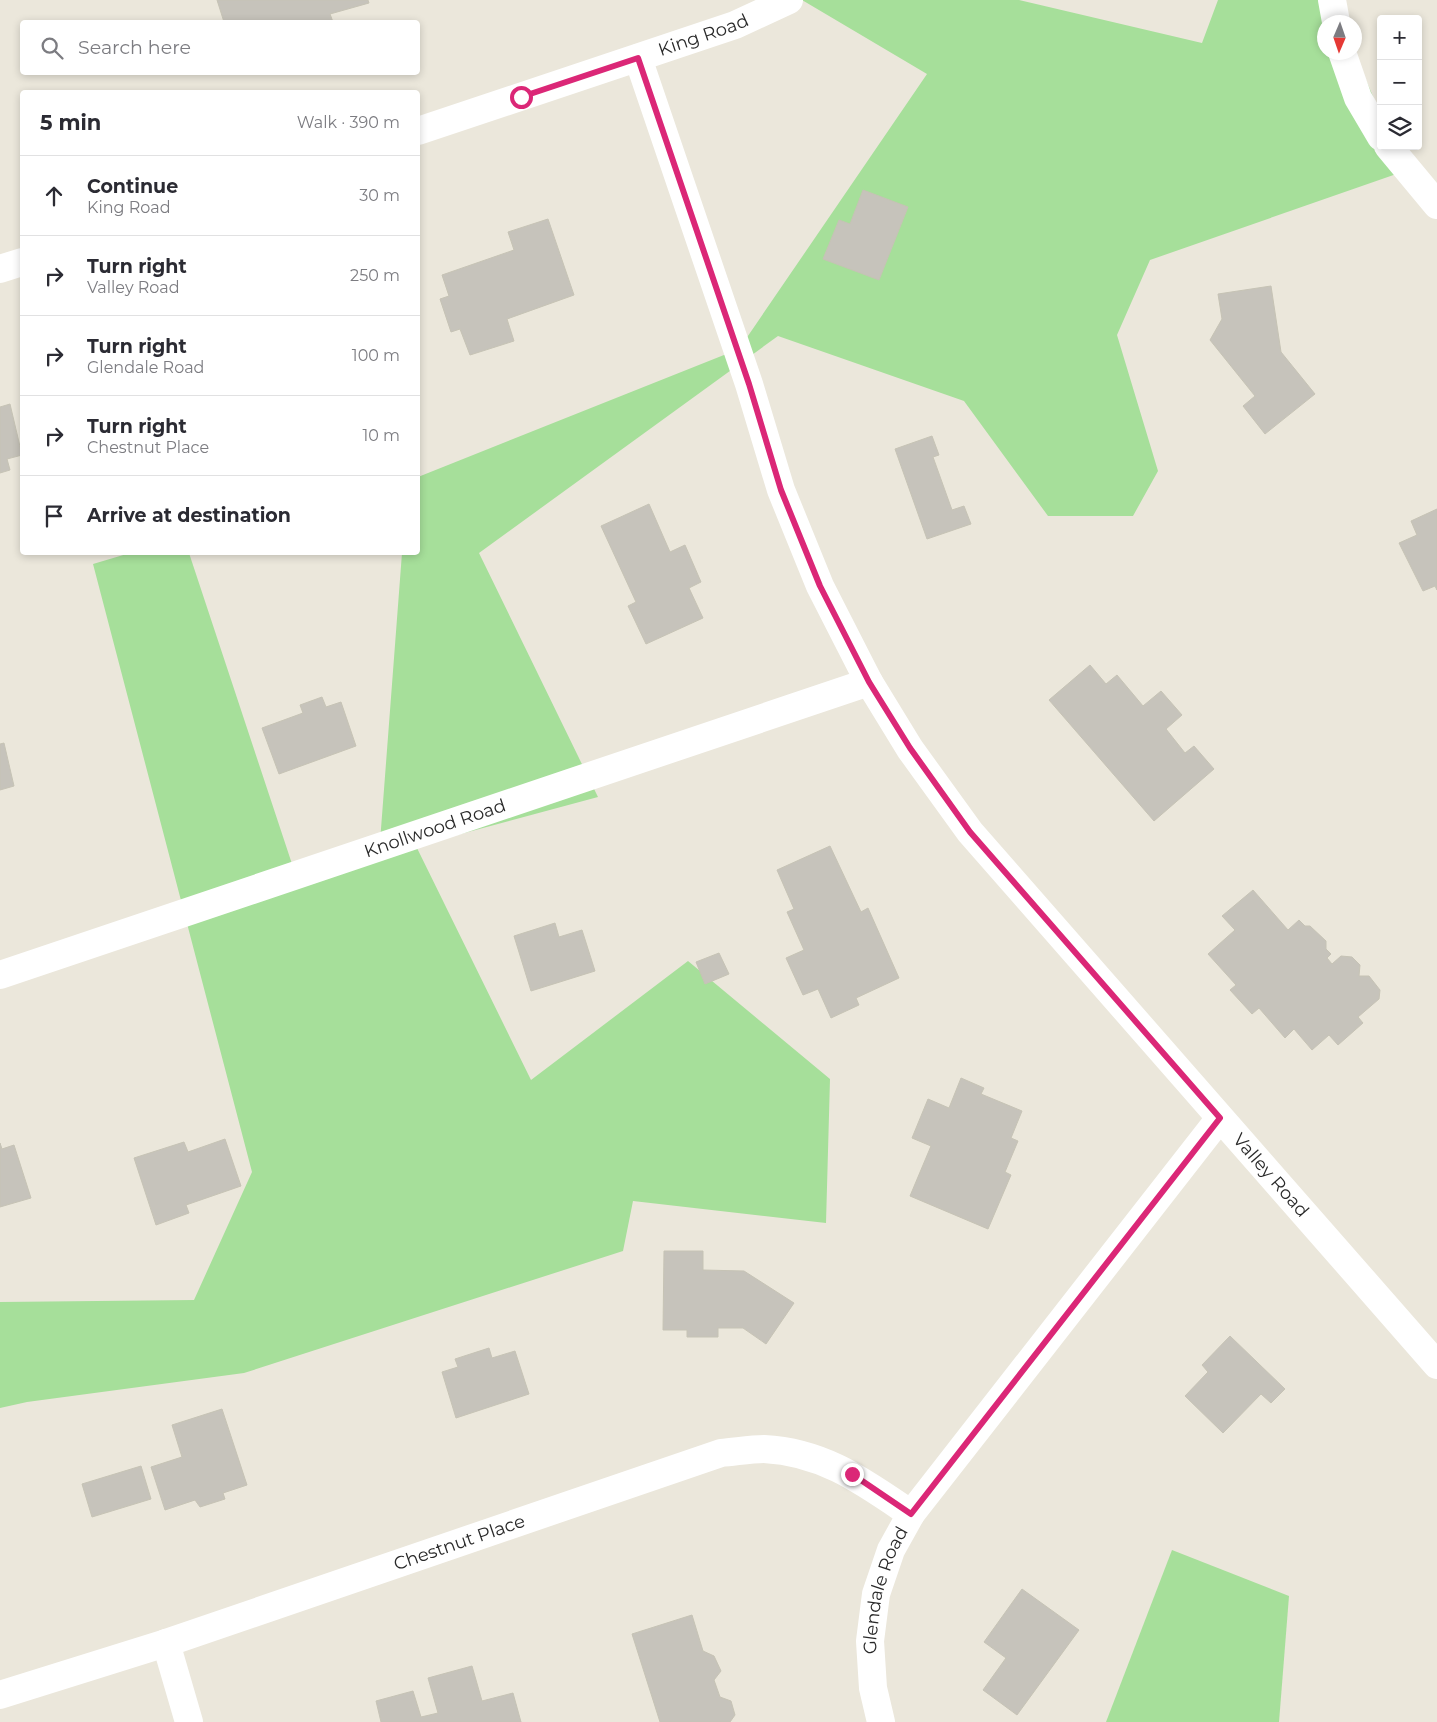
<!DOCTYPE html>
<html lang="en">
<head>
<meta charset="utf-8">
<style>
  body { margin:0; font-family:Montserrat,sans-serif; background:#f2f2f3; color:#2b2b33 }
  .controls { position:absolute; right:15px; top:15px; display:grid; overflow:hidden; border-radius:5px; box-shadow:0 2px 8px #0003 }
  .controls button { width:45px; height:45px; display:grid; place-items:center; padding:0; border:0; border-bottom:1px solid #e1e1e2; background:#fff; color:#2b2b33; font:25px sans-serif }
  .compass { position:absolute; left:1317px; top:15px; width:45px; height:45px; border-radius:50%; background:#fff; box-shadow:0 2px 8px #0003; rotate:182deg }
  .stop { position:absolute; width:15px; height:15px; margin:-11px; border:4px solid #db2777; border-radius:50%; background:#fff }
  .stop.end { background:#db2777; border-color:#fff; box-shadow:0 1px 5px #0008 }
  .list { margin:0; padding:0; list-style:none }
  h2 { display:flex; justify-content:space-between; align-items:center; height:65px; margin:0; padding:0 20px; font-size:21px }
  h2 small { font-size:16px; font-weight:400; color:#7c7c81 }
  .list li { display:grid; grid-template-columns:32px 1fr auto; gap:15px; align-items:center; box-sizing:border-box; height:80px; padding:0 20px; border-top:1px solid #e1e1e2 }
  .list b { display:block; font-size:19px; white-space:nowrap }
  .list p { margin:0; font-size:16px; white-space:nowrap; color:#7c7c81 }
  .list em { font-size:16px; font-style:normal; color:#7c7c81 }
  .icon { flex:none; width:28px; height:28px; fill:none; stroke:currentColor; stroke-width:2; stroke-linecap:round; stroke-linejoin:round }
  .map { position:relative; flex:none; width:1437px; height:1722px; overflow:hidden }
  .search { position:absolute; background:#fff; box-shadow:0 2px 8px #0003; left:20px; top:20px; width:400px; height:55px; display:flex; align-items:center; gap:12px; box-sizing:border-box; padding:0 18px; border-radius:5px; color:#7c7c81; font-size:19px }
  .panel { position:absolute; background:#fff; box-shadow:0 2px 8px #0003; left:20px; top:90px; width:400px; height:465px; border-radius:5px }
  .map>svg:first-child { display:block }
  .green { fill:#a6df9a }
  .building { fill:#c6c3bb; stroke:#c6c3b5 }
  .lines { fill:none; stroke-linecap:round; stroke-linejoin:round }
  .minor { stroke:#fff; stroke-width:28 }
  .route { stroke:#db2777; stroke-width:6 }
  .labels { text-anchor:middle; stroke-width:4; stroke-linejoin:round; paint-order:stroke }
  .street-label { font-size:18px; fill:#292929; stroke:#fff }
</style>
</head>
<body>
<div class="map">
<svg width="1437" height="1722" viewBox="0 0 1437 1722">
  <rect width="100%" height="100%" fill="#ebe7db"/>
  <g class="green">
    <polygon points="802,0 1019,0 1202,43 1218,0 1332,0 1324,22 1324,52 1354,52 1405,171 1150,260 1117,335 1158,471 1133,516 1048,516 964,401 778,336 479,553 598,797 416,846 531,1080 688,961 830,1079 826,1223 633,1201 623,1251 244,1373 27,1402 0,1408 0,1302 194,1300 252,1172 93,564 130,553 189,553 297,879 379,855 402,553 418,552 418,477 739,349 927,74"/>
    <polygon points="1172,1550 1289,1596 1279,1722 1106,1722"/>
  </g>
  <g class="building">
    <polygon points="217,0 368,0 369,3 330,14 333,22 224,22"/>
    <polygon points="863,190 908,207 879,280 823,259 839,220 850,224"/>
    <polygon points="548,219 574,295 507,319 514,341 470,355 460,329 451,332 440,299 449,296 442,275 514,250 508,232"/>
    <polygon points="1271,286 1281,352 1315,394 1265,434 1243,406 1255,396 1210,340 1222,319 1218,294"/>
    <polygon points="10,404 22,455 7,459 10,470 0,473 0,407"/>
    <polygon points="932,436 939,455 933,457 952,510 964,506 971,524 927,539 895,449"/>
    <polygon points="649,504 670,552 685,545 701,582 689,588 703,618 646,644 628,606 636,602 601,526"/>
    <polygon points="1437,509 1437,590 1435,586 1423,591 1399,543 1417,535 1411,521"/>
    <polygon points="1090,665 1106,684 1117,675 1143,706 1161,691 1182,715 1166,729 1185,753 1194,746 1214,769 1154,821 1049,700"/>
    <polygon points="322,697 326,707 341,702 356,746 279,774 262,728 303,713 300,705"/>
    <polygon points="4,743 14,786 0,790 0,744"/>
    <polygon points="830,846 861,912 868,908 899,978 856,998 859,1005 831,1018 818,989 803,995 786,958 804,950 787,912 794,909 777,870"/>
    <polygon points="1253,890 1288,930 1299,920 1305,926 1310,926 1326,941 1326,949 1331,954 1327,958 1332,964 1341,956 1352,957 1360,965 1359,976 1369,976 1380,990 1379,999 1358,1017 1363,1023 1338,1045 1329,1035 1312,1050 1294,1029 1285,1038 1259,1008 1252,1014 1230,990 1236,985 1208,954 1235,930 1222,916"/>
    <polygon points="555,923 559,937 582,930 595,971 531,991 514,936"/>
    <polygon points="719,953 729,974 705,984 696,962"/>
    <polygon points="961,1078 984,1088 981,1094 1022,1111 1011,1138 1018,1141 1005,1172 1011,1175 988,1229 910,1196 931,1146 912,1138 928,1099 949,1108"/>
    <polygon points="225,1139 241,1186 186,1205 189,1213 156,1225 134,1158 184,1142 188,1152"/>
    <polygon points="0,1143 2,1149 14,1145 31,1198 0,1207"/>
    <polygon points="664,1251 703,1251 703,1270 744,1271 794,1303 766,1344 743,1328 718,1328 718,1337 687,1337 687,1330 663,1330"/>
    <polygon points="1230,1336 1285,1389 1271,1403 1261,1394 1223,1433 1185,1396 1208,1372 1202,1365"/>
    <polygon points="489,1348 492,1358 515,1351 529,1394 456,1418 442,1372 458,1367 455,1359"/>
    <polygon points="222,1409 247,1485 223,1493 225,1499 200,1507 195,1500 165,1510 151,1467 182,1457 172,1425"/>
    <polygon points="141,1466 151,1499 92,1517 82,1484"/>
    <polygon points="1022,1589 1079,1630 1017,1715 983,1690 1006,1658 984,1642"/>
    <polygon points="692,1615 703,1651 714,1656 721,1671 714,1680 720,1697 731,1701 735,1715 730,1722 660,1722 632,1634"/>
    <polygon points="472,1666 482,1701 513,1693 521,1722 381,1722 376,1701 413,1691 421,1717 438,1713 428,1678"/>
  </g>
  <g class="lines">
    <g class="minor">
      <polyline points="1332,0 1336,22"/>
      <polyline points="1342,52 1358,98 1381,137"/>
      <path id="s1" d="M638,58L749,384L781,490L820,586L869,682L910,749L970,832L1437,1365"/>
      <path id="s2" d="M418,131L735,25L789,0"/>
      <polyline points="1388,146 1437,205"/>
      <polyline points="0,269 22,262"/>
      <path id="s3" d="M0,975L869,682"/>
      <polyline points="166,1643 189,1722"/>
      <path id="s4" d="M0,1695L166,1643L721,1453C735,1452 750,1449 764,1449C824,1452 864,1482 911,1514"/>
      <path id="s5" d="M881,1722L873,1688L870,1641L876,1594L891,1550L911,1514L1220,1118"/>
    </g>
  </g>
  <g class="lines">
    <polyline class="route" points="521,97 638,58 749,384 781,490 820,586 869,682 910,748 970,832 1220,1118 911,1514 852,1474"/>
  </g>
  <g class="labels">
    <g class="street-label">
      <text dy="6" stroke="none"><textPath href="#s2" startOffset="301">King Road</textPath></text>
      <text dy="6" stroke="none"><textPath href="#s3" startOffset="459">Knollwood Road</textPath></text>
      <text dy="6" stroke="none"><textPath href="#s1" startOffset="1304">Valley Road</textPath></text>
      <text dy="6" stroke="none"><textPath href="#s4" startOffset="484">Chestnut Place</textPath></text>
      <text dy="6" stroke="none"><textPath href="#s5" startOffset="135">Glendale Road</textPath></text>
    </g>
  </g>
</svg>
<div class="controls">
<button>+</button>
<button>−</button>
<button><svg class="icon" aria-label="layers" viewBox="0 0 24 24"><path d="M12 4l9 5-9 5-9-5zM3 14l9 5 9-5"/></svg></button>
</div>
<svg class="compass" viewBox="-18 -18 36 36"><path d="M0-13l5 13h-10z" fill="#e53935"/><path d="M0 13l5-13h-10z" fill="#7c7c81"/></svg>
<div class="stop" style="left:521px;top:97px"></div>
<div class="stop end" style="left:852px;top:1474px"></div>
<div class="search"><svg class="icon" aria-label="search" viewBox="0 0 24 24"><circle cx="10" cy="10" r="6"/><path d="M15 15l6 6"/></svg>Search here</div>
<section class="panel">
<h2>5 min<small>Walk · 390 m</small></h2>
<ul class="list">
<li><svg class="icon" aria-label="ahead" viewBox="0 0 24 24"><path d="M12 20V5M6 11l6-6 6 6"/></svg><div><b>Continue</b><p>King Road</p></div><em>30 m</em></li>
<li><svg class="icon" aria-label="right" viewBox="0 0 24 24"><path d="M7 20v-9h11M14 6l5 5-5 5"/></svg><div><b>Turn right</b><p>Valley Road</p></div><em>250 m</em></li>
<li><svg class="icon" aria-label="right" viewBox="0 0 24 24"><path d="M7 20v-9h11M14 6l5 5-5 5"/></svg><div><b>Turn right</b><p>Glendale Road</p></div><em>100 m</em></li>
<li><svg class="icon" aria-label="right" viewBox="0 0 24 24"><path d="M7 20v-9h11M14 6l5 5-5 5"/></svg><div><b>Turn right</b><p>Chestnut Place</p></div><em>10 m</em></li>
<li><svg class="icon" aria-label="arrive" viewBox="0 0 24 24"><path d="M6 21V4h12l-3 4 3 4H6"/></svg><div><b>Arrive at destination</b></div></li>
</ul>
</section>
</div>
</body>
</html>
